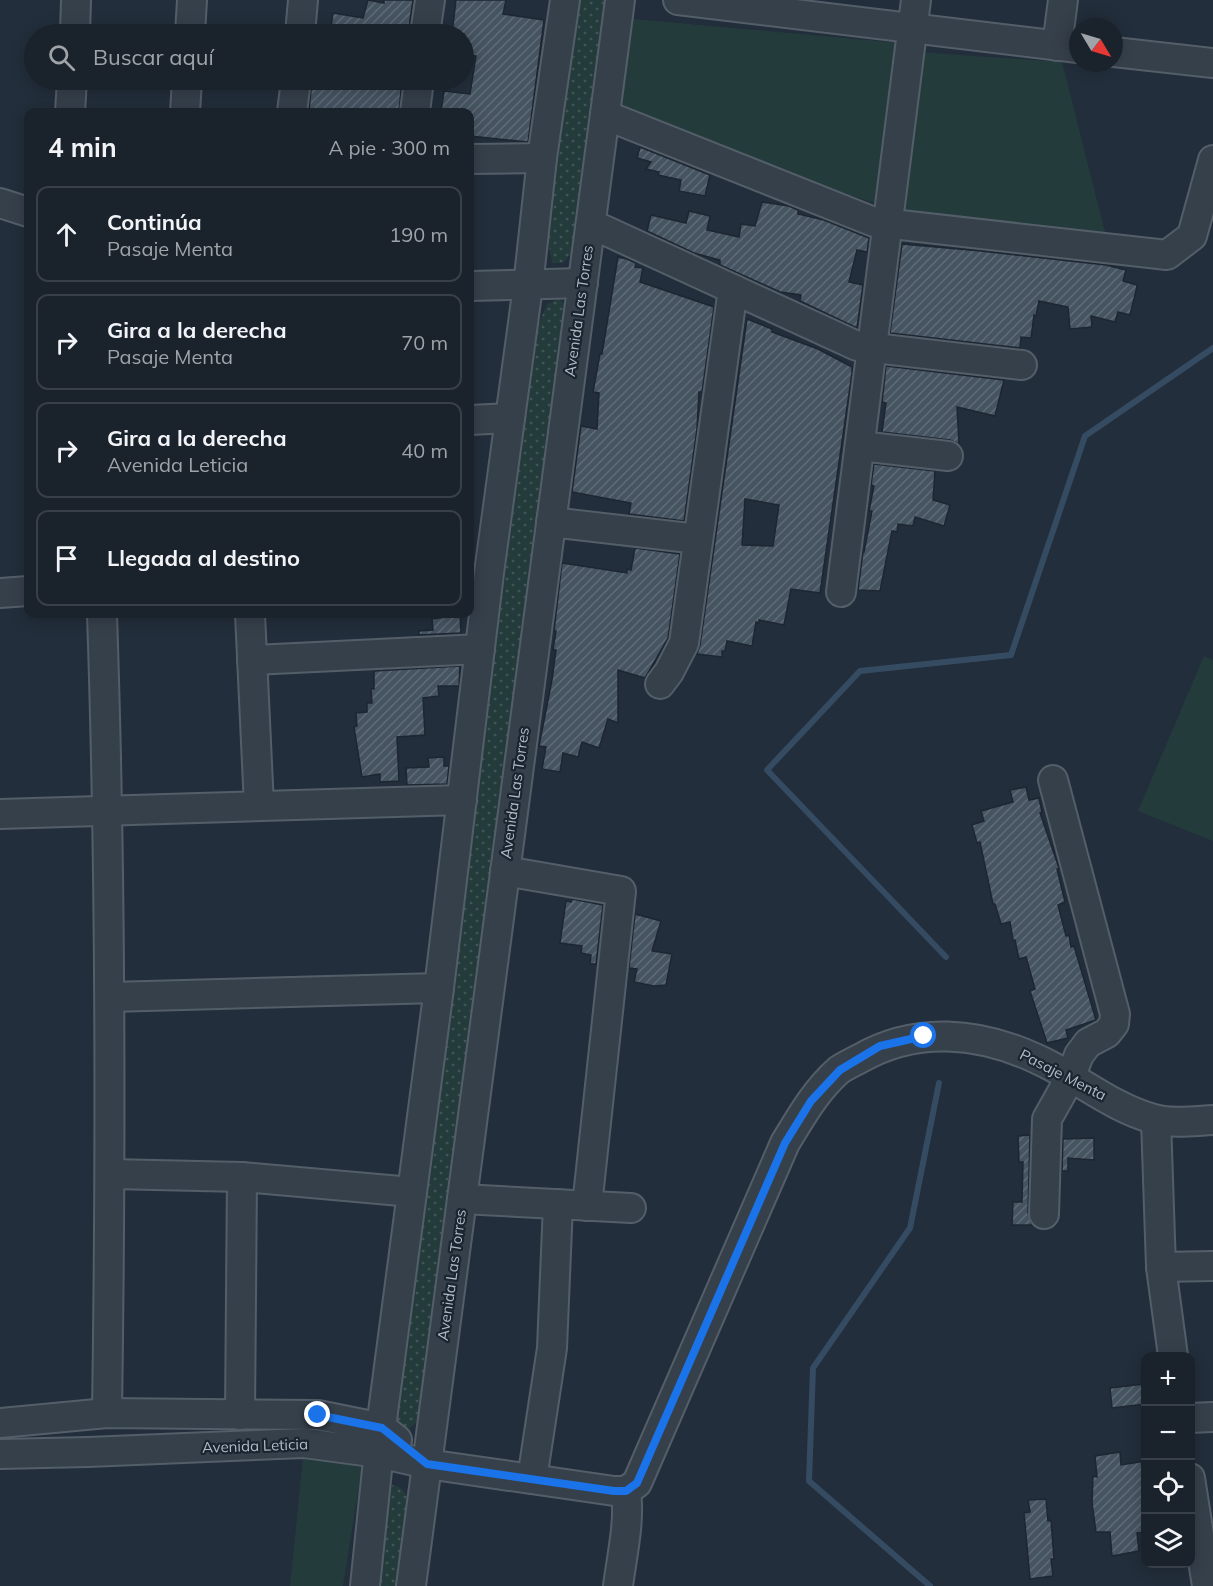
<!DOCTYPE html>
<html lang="es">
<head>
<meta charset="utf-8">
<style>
  body { margin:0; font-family:Mulish,sans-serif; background:#272f38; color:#f1f3f6 }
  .controls { position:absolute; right:18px; bottom:18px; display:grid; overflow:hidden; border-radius:12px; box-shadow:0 3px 15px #0003 }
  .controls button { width:54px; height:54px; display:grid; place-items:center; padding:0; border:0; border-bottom:2px solid #383f48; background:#1a222c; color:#f1f3f6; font:30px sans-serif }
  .compass { position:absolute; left:1069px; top:18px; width:54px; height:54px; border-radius:50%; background:#1a222c; box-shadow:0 3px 15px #0003; rotate:128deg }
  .stop { position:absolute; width:18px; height:18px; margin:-14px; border:4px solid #1a73e8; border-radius:50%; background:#fff }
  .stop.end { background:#1a73e8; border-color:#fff; box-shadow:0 2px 6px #0008 }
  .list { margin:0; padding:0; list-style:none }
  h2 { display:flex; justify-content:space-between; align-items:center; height:78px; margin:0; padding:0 24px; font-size:26px }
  h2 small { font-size:20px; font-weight:400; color:#9fa4a9 }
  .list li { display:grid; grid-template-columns:39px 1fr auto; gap:18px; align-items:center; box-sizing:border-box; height:96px; margin:0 12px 12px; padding:0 12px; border:2px solid #383f48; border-radius:12px }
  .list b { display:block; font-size:22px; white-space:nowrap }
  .list p { margin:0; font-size:20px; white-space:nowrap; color:#9fa4a9 }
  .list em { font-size:20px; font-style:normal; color:#9fa4a9 }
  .icon { flex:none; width:33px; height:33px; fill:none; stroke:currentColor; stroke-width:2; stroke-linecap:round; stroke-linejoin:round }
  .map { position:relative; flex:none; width:1213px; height:1586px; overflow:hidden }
  .search { position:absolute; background:#1a222c; box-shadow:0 3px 15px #0003; left:24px; top:24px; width:450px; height:66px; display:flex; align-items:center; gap:15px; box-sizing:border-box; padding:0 21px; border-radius:33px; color:#9fa4a9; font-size:22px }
  .panel { position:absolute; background:#1a222c; box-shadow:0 3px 15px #0003; left:24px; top:108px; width:450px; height:510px; border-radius:12px }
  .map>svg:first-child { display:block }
  .grass { fill:url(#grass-dots) }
  .park { fill:#243b3c }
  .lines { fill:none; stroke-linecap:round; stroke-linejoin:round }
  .stream { stroke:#354b62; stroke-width:6 }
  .building { fill:url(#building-hatch); stroke:#1d2732; stroke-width:1.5; fill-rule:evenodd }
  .minor-casing { stroke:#545e69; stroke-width:32 }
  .minor { stroke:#36404b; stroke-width:28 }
  .route { stroke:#1a73e8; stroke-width:8 }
  .labels { text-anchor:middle; stroke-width:4.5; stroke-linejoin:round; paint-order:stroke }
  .street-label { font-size:15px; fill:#b1bbc7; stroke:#1b2530 }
</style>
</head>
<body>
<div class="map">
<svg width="1213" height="1586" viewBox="0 0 1213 1586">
  <defs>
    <pattern id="grass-dots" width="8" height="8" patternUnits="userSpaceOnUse" patternTransform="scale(1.5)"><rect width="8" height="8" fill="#243b3c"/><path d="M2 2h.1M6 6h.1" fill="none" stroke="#415557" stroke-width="1.8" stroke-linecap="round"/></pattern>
    <pattern id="building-hatch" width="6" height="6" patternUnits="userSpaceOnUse" patternTransform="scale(1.5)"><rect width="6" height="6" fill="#465462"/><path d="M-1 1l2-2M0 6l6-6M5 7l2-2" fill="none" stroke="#5e6b77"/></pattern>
  </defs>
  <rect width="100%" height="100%" fill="#222e3b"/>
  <g class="grass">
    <polygon points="574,0 606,0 573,252 563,263 552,263 546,228"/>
    <polygon points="559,299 568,307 417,1422 407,1431 393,1423 538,326 547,304"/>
    <path d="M392,1485C403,1487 406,1492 408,1502L397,1586H371L386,1490Z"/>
  </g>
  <g class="park">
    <polygon points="633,19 900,43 874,203 619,119"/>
    <polygon points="918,52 1062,62 1106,236 900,213"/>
    <polygon points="1204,656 1213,660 1213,841 1138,811"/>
    <polygon points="303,1458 363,1462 343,1586 290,1586"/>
  </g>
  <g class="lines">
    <g class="stream">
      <polyline points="946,957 767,770 860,671 1011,655 1085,436 1213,348"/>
      <polyline points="930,1586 809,1481 813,1368 910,1228 939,1083"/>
    </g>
  </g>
  <g class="building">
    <polygon points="368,0 384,3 384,0 413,0 409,27 401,26 400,34 330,34 333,13 363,18"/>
    <polygon points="456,0 506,0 503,14 544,20 528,142 470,136 470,112 441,112 444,91 470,94 476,56 464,55 464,34 452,34"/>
    <polygon points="312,80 402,80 399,112 321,112 309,110"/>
    <polygon points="640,147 710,175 705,196 679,191 681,180 658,175 659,172 646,169 651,162 637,158"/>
    <polygon points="762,202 789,206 798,210 798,214 824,220 869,238 867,252 857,250 849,282 863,285 857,328 800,301 801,295 780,292 720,265 720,260 694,253 647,231 651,215 686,223 689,211 710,216 707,230 739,237 741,224 755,226"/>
    <polygon points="902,244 981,251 1106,265 1126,270 1123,281 1137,285 1136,291 1130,315 1118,312 1115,322 1091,316 1092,327 1070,329 1068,307 1039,301 1036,316 1034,315 1031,338 1021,337 1020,348 890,333"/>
    <polygon points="618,257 627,259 636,263 635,267 643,268 640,282 714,307 702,392 699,392 697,429 684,521 629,514 631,503 572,492 581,426 597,429 599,393 593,392 600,354 602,354"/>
    <path d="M747,319L772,329V332L818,349L852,367V373L820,593L791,589L784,625L759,620V623L756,622L752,646L727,641L725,651H722V657L697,654L700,645ZM745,499L779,505L773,546L742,545Z"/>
    <polygon points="886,366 1004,380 995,416 957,407 959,444 950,440 882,432 886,403 882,402"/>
    <polygon points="874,464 935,471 933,500 950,505 944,526 915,517 913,526 898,524 897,532 892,531 880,591 858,590 863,552 864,552 872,511 869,511 874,486 871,485"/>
    <polygon points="635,548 680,554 668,638 645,678 618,670 618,723 608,719 599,748 582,742 578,757 563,753 560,772 542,769 546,747 539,746 552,680 556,650 553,650 556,631 554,631 562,563 627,573 627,569 631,570"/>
    <polygon points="460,615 461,633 419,635 419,631 433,630 432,619"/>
    <polygon points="460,666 459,686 438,686 439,696 423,698 425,735 397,737 399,781 380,782 380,774 362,777 354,727 357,726 356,713 367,712 367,703 372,703 371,689 374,689 374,671"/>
    <polygon points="444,757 444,766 449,766 447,784 407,785 406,768 429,767 428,758"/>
    <polygon points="1026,787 1029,800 1039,798 1042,812 1040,813 1059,868 1057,869 1065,902 1058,905 1066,936 1069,935 1071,947 1074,946 1096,1020 1066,1030 1068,1038 1047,1043 1030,991 1035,989 1026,957 1019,959 1015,940 1013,940 1010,922 1001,924 995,904 993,904 980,842 977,843 972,825 984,821 981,811 1013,802 1010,790"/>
    <polygon points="572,899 603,905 596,964 590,964 591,955 581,953 582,946 560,943 566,901 571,902"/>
    <polygon points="635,914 661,921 652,951 672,954 666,985 654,986 634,982 637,969 629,968"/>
    <polygon points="1030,1135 1028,1213 1032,1225 1012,1225 1013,1202 1022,1202 1023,1162 1019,1162 1018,1136"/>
    <polygon points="1094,1138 1094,1160 1068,1158 1068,1171 1062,1171 1063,1139"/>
    <polygon points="1144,1384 1146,1404 1112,1408 1110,1388"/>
    <polygon points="1120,1452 1121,1465 1146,1461 1146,1532 1137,1533 1139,1551 1112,1556 1110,1532 1096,1532 1092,1503 1093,1476 1097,1477 1095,1456"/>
    <polygon points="1046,1499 1048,1521 1051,1520 1054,1559 1051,1559 1053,1576 1030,1579 1024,1513 1030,1512 1028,1500"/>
  </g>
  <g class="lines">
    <g class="minor-casing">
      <g id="minor">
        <polyline points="678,0 1078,48"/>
        <polyline points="75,34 76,0"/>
        <polyline points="190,34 192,0"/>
        <polyline points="300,34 303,0"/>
        <polyline points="425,34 430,0"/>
        <polyline points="1057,46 1063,0"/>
        <polyline points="1114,52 1213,63"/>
        <polyline points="70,112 72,80"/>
        <polyline points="185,112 187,80"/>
        <polyline points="292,112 296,80"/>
        <polyline points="415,112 419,80"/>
        <polyline points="605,115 874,222 1167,255 1192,236 1213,160"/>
        <polyline points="470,159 542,158"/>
        <polyline points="0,203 28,212"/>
        <polyline points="590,228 602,229 857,346 1022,365"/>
        <polyline points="470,286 583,283"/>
        <polyline points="470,420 510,418"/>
        <polyline points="860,446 948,456"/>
        <polyline points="551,522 698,539"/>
        <polyline points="841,592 916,0"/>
        <polyline points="0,593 28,591"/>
        <path d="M102,614C111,880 111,1146 107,1413"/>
        <polyline points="250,614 259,806"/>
        <polyline points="252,660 480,649"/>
        <polyline points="660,684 669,672 684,643 733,289"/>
        <polyline points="0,814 462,800"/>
        <polyline points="505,871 621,891 587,1206"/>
        <polyline points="110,997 439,988"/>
        <polyline points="1156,1120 1161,1267 1173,1356"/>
        <polyline points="111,1174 242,1177 412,1192"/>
        <polyline points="462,1199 631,1208"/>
        <polyline points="1044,1214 1047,1119 1070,1078 1079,1055 1088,1043 1107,1033 1114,1024 1115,1014 1053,780"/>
        <polyline points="1161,1267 1213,1266"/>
        <polyline points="240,1415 242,1177"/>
        <polyline points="1190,1418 1213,1417"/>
        <polyline points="0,1423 107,1413 318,1415 382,1428 397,1440"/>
        <path d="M0,1454L88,1452L304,1443L379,1453L427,1464L614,1491H626L637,1483L785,1143C801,1117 816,1090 839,1070C845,1066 853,1062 859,1059C916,1026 979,1032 1037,1059C1077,1077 1112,1108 1154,1119C1173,1124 1194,1121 1213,1120"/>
        <polyline points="1190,1478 1207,1586"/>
        <polyline points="532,1479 552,1348 558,1204"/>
        <polyline points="365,1586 383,1412 439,988 489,573 528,286 542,158 565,0"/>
        <polyline points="411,1586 620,0"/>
        <path d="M618,1586C622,1555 630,1522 626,1491"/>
      </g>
    </g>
    <use href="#minor" class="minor"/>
  </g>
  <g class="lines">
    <polyline class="route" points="318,1415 382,1428 427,1464 614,1491 626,1491 637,1483 785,1143 811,1101 840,1070 880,1046 924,1036"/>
  </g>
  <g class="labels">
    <g class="street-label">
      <text transform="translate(579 311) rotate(-82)" y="5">Avenida Las Torres</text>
      <text transform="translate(515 793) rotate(-82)" y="5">Avenida Las Torres</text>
      <text transform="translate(1063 1075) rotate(27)" y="5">Pasaje Menta</text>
      <text transform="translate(452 1275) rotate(-82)" y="5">Avenida Las Torres</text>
      <text transform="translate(255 1446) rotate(-2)" y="5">Avenida Leticia</text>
    </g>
  </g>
</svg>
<div class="controls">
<button>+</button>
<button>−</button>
<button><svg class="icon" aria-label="locate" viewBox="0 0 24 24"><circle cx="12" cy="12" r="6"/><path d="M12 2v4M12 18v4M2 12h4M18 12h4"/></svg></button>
<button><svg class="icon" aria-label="layers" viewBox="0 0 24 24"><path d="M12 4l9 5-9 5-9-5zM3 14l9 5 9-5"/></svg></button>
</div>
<svg class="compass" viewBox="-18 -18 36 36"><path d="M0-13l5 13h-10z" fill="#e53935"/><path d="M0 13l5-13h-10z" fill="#9fa4a9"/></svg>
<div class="stop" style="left:924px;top:1036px"></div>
<div class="stop end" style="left:318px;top:1415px"></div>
<div class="search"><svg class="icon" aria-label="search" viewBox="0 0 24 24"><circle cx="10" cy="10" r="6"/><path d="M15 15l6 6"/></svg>Buscar aquí</div>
<section class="panel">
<h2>4 min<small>A pie · 300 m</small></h2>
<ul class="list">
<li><svg class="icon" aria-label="ahead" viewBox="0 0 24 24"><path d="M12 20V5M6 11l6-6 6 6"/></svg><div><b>Continúa</b><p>Pasaje Menta</p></div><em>190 m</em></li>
<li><svg class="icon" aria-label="right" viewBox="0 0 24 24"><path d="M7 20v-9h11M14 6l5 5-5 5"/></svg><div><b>Gira a la derecha</b><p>Pasaje Menta</p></div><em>70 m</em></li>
<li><svg class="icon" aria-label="right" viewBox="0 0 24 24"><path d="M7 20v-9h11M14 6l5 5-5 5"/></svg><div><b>Gira a la derecha</b><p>Avenida Leticia</p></div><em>40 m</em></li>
<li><svg class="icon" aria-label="arrive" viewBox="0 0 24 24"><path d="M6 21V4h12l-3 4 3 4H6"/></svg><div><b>Llegada al destino</b></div></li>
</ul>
</section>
</div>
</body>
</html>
